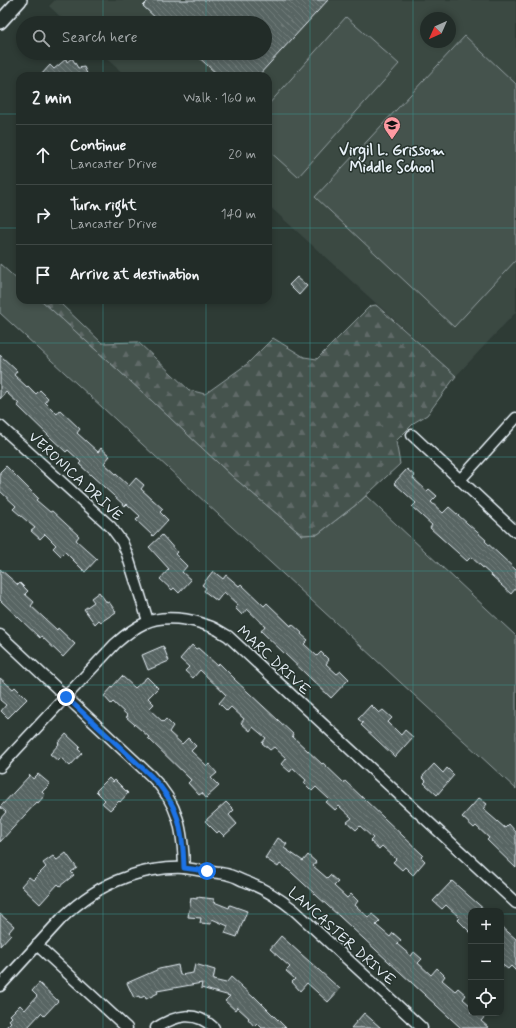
<!DOCTYPE html>
<html lang="en">
<head>
<meta charset="utf-8">
<style>
  body { margin:0; font-family:Mynerve,sans-serif; background:#2a3430; color:#f1f3f6 }
  .controls { position:absolute; right:12px; bottom:12px; display:grid; overflow:hidden; border-radius:8px; box-shadow:0 2px 6px #0003 }
  .controls button { width:36px; height:36px; display:grid; place-items:center; padding:0; border:0; border-bottom:1px solid #3f4845; background:#222c28; color:#f1f3f6; font:20px sans-serif }
  .compass { position:absolute; left:420px; top:12px; width:36px; height:36px; border-radius:50%; background:#222c28; box-shadow:0 2px 6px #0003; rotate:225deg }
  .stop { position:absolute; width:12px; height:12px; margin:-9px; border:3px solid #1a73e8; border-radius:50%; background:#fff }
  .stop.end { background:#1a73e8; border-color:#fff; box-shadow:0 1px 4px #0008 }
  .list { margin:0; padding:0; list-style:none }
  h2 { display:flex; justify-content:space-between; align-items:center; height:52px; margin:0; padding:0 16px; font-size:17px }
  h2 small { font-size:13px; font-weight:400; color:#a2a7a8 }
  .list li { display:grid; grid-template-columns:26px 1fr auto; gap:12px; align-items:center; box-sizing:border-box; height:60px; padding:0 16px; border-top:1px solid #3f4845 }
  .list b { display:block; font-size:15px; white-space:nowrap }
  .list p { margin:0; font-size:13px; white-space:nowrap; color:#a2a7a8 }
  .list em { font-size:13px; font-style:normal; color:#a2a7a8 }
  .icon { flex:none; width:22px; height:22px; fill:none; stroke:currentColor; stroke-width:2; stroke-linecap:round; stroke-linejoin:round }
  .map { position:relative; flex:none; width:516px; height:1028px; overflow:hidden }
  .search { position:absolute; background:#222c28; box-shadow:0 2px 6px #0003; left:16px; top:16px; width:256px; height:44px; display:flex; align-items:center; gap:10px; box-sizing:border-box; padding:0 14px; border-radius:22px; color:#a2a7a8; font-size:15px }
  .panel { position:absolute; background:#222c28; box-shadow:0 2px 6px #0003; left:16px; top:72px; width:256px; height:232px; border-radius:12px }
  .map>svg:first-child { display:block }
  .built { fill:#3b4843; fill-rule:evenodd }
  .grass { fill:#45524e; stroke:#96a2a3 }
  .forest { fill:url(#forest-firs); stroke:#96a2a3 }
  .building { fill:url(#building-back-hatch); stroke:#e8f1f8 }
  .lines { fill:none; stroke-linecap:round; stroke-linejoin:round }
  .minor-casing { stroke:#e8f1f8; stroke-width:13 }
  .major-casing { stroke:#e8f1f8; stroke-width:16 }
  .minor { stroke:#26332d; stroke-width:10 }
  .major { stroke:#26332d; stroke-width:13 }
  .route { stroke:#1a73e8; stroke-width:5 }
  .grid { fill:none; stroke:#3a8f8a; stroke-width:1; stroke-opacity:0.55 }
  .labels { text-anchor:middle; stroke-width:3; stroke-linejoin:round; paint-order:stroke }
  .poi-label { font-size:15px; font-weight:bold; fill:#e8f1f8; stroke:#26332d }
  .street-label { font-size:15px; fill:#e8f1f8; stroke:#26332d }
</style>
</head>
<body>
<div class="map">
<svg width="516" height="1028" viewBox="0 0 516 1028">
  <defs>
    <pattern id="forest-firs" width="22" height="20" patternUnits="userSpaceOnUse"><rect width="22" height="20" fill="#45524e"/><path d="M5 1l3.5 6h-7zM16 11l3.5 6h-7z" fill="#606b68"/></pattern>
    <pattern id="building-back-hatch" width="6" height="6" patternUnits="userSpaceOnUse"><rect width="6" height="6" fill="#596563"/><path d="M-1 5l2 2M0 0l6 6M5-1l2 2" fill="none" stroke="#717c7a"/></pattern>
  </defs>
  <rect width="100%" height="100%" fill="#2e3b35"/>
  <filter id="ink" filterUnits="userSpaceOnUse"><feTurbulence type="fractalNoise" baseFrequency=".025" numOctaves="2"/><feDisplacementMap in="SourceGraphic" scale="8" xChannelSelector="R" yChannelSelector="G"/><feConvolveMatrix kernelMatrix="1 2 1 2 8 2 1 2 1" color-interpolation-filters="sRGB"/></filter>
  <g filter="url(#ink)">
    <path class="built" d="M55,0H514L516,2V312L456,376L268,205V76H126L100,53H265V23H67L49,6ZM426,18H450V42H426Z"/>
    <g class="grass">
      <polygon points="346,17 399,64 298,177 268,150 268,105"/>
      <polygon points="465,36 516,84 516,260 454,327 315,197"/>
      <polygon points="0,264 20,282 20,300 41,300 152,401 233,477 302,535 318,534 357,504 366,496 516,636 516,789 0,313"/>
    </g>
    <polygon class="forest" points="41,300 52,300 61,304 102,343 138,342 189,390 205,394 247,364 273,338 304,357 317,359 370,306 376,305 456,376 427,415 415,422 396,441 400,464 357,504 318,534 302,535 233,477 152,401"/>
    <g class="building">
      <polygon points="149,0 328,0 258,76 219,76 194,53 265,53 265,23 161,23 143,6"/>
      <polygon points="72,58 78,68 84,67 88,76 40,76 50,65 54,69 66,59 67,62"/>
      <polygon points="297,277 307,286 299,295 289,285"/>
      <polygon points="0,355 17,371 14,375 27,387 28,386 36,394 40,390 48,398 45,402 57,414 60,410 80,429 77,433 98,452 101,448 110,456 104,463 129,486 136,478 144,485 141,489 163,509 160,512 168,520 153,536 136,520 140,516 127,504 125,506 92,476 79,464 81,462 68,450 66,452 51,438 18,406 19,404 6,392 0,399"/>
      <polygon points="6,466 38,498 36,500 50,512 52,511 79,536 76,540 97,559 85,572 65,552 61,556 53,548 56,545 45,534 40,539 31,531 35,528 13,509 16,506 0,491 0,472"/>
      <polygon points="407,469 415,476 413,478 427,491 429,489 437,496 431,502 443,513 449,507 486,540 485,541 516,570 516,588 511,594 501,585 502,585 471,557 467,561 430,528 432,525 412,507 416,503 394,483"/>
      <polygon points="162,535 177,552 175,554 187,566 182,572 191,580 179,593 174,588 172,590 160,579 169,569 149,547"/>
      <polygon points="0,569 18,585 20,583 28,591 25,594 34,602 31,606 57,630 58,628 75,644 63,657 41,636 40,638 0,600"/>
      <polygon points="213,571 223,579 226,575 239,586 241,584 264,606 267,603 291,626 292,624 302,633 301,634 308,640 304,644 317,656 321,652 329,660 326,664 337,674 341,671 349,679 331,698 261,631 265,626 247,609 242,615 235,608 238,605 224,592 217,601 204,591 206,588 202,585"/>
      <polygon points="99,592 107,603 109,602 116,612 101,622 99,620 95,624 84,609 94,602 91,598"/>
      <polygon points="192,645 196,649 198,648 217,665 219,663 235,679 234,679 293,734 292,736 322,764 323,763 344,783 345,781 423,855 421,857 425,861 413,875 405,867 402,870 393,862 396,859 382,846 379,849 370,841 373,838 360,826 356,830 347,822 352,818 339,806 335,810 326,802 329,799 316,787 312,791 304,783 306,780 293,768 290,772 281,764 286,758 274,747 270,750 262,743 266,738 253,727 250,731 241,723 244,719 231,707 227,711 219,703 226,695 200,670 193,678 185,671 189,667 180,659"/>
      <polygon points="163,646 169,661 148,670 142,655"/>
      <polygon points="122,676 135,688 147,677 158,688 148,698 154,704 149,709 163,722 166,719 173,726 169,732 182,744 188,738 196,746 191,751 207,766 209,764 217,773 211,778 219,786 206,798 202,793 199,795 188,783 191,780 148,738 149,737 126,717 128,716 113,702 111,704 104,696"/>
      <polygon points="0,678 13,689 15,687 27,699 8,718 1,711 6,705 0,700"/>
      <polygon points="371,705 379,713 383,710 392,718 388,722 401,735 405,730 413,737 395,757 361,725 363,723 358,719"/>
      <polygon points="66,734 80,747 78,749 82,753 70,766 61,758 58,761 50,754 59,744 58,743"/>
      <polygon points="434,764 443,773 447,768 454,775 437,795 424,783 426,781 422,777"/>
      <polygon points="38,774 50,784 42,792 45,795 38,803 37,802 0,842 0,819 6,812 0,807 30,775 33,779"/>
      <polygon points="109,778 113,782 115,780 128,793 120,802 119,801 110,810 102,803 105,800 96,791"/>
      <polygon points="479,798 487,804 483,809 505,828 509,824 516,832 516,868 487,840 489,838 476,826 474,828 462,817"/>
      <polygon points="226,802 234,810 229,815 237,824 224,836 219,831 217,833 205,821"/>
      <polygon points="278,838 287,844 284,848 303,861 308,855 316,862 313,866 327,878 330,875 338,882 334,886 347,898 351,894 358,901 355,905 369,918 372,914 380,921 376,925 390,937 393,933 401,940 397,944 411,956 414,952 422,959 418,963 431,975 437,968 445,976 442,980 455,991 458,988 466,995 463,999 471,1006 471,1013 488,1013 481,1021 489,1028 461,1028 291,872 280,864 278,867 265,858"/>
      <polygon points="66,853 77,868 71,872 74,875 60,886 58,884 40,904 21,886 29,877 33,880 46,867 43,863 53,856 57,860"/>
      <polygon points="452,881 486,911 471,911 471,933 458,920 460,918 446,905 442,909 433,901"/>
      <polygon points="197,897 214,899 214,902 229,908 230,905 247,911 237,937 225,933 228,926 212,919 211,924 200,923 201,918 188,917 191,898 197,899"/>
      <polygon points="0,914 14,926 9,932 11,934 0,946"/>
      <polygon points="501,926 516,939 516,971 511,966 508,969 501,964"/>
      <polygon points="281,936 340,989 328,1002 307,983 300,991 292,982 295,979 286,971 290,967 270,949"/>
      <polygon points="195,964 215,970 213,980 226,983 231,977 253,997 254,996 286,1028 262,1028 257,1023 254,1026 248,1019 249,1018 237,1007 235,1010 225,1001 230,996 201,988 202,983 157,991 158,993 146,999 145,996 140,998 139,996 134,998 127,983 159,969 178,965 180,975 193,973"/>
      <polygon points="39,983 58,1001 44,1016 41,1013 27,1028 5,1028 11,1022 9,1020 12,1017 10,1015 20,1005 25,1010 37,996 32,991"/>
      <polygon points="364,1013 381,1028 351,1028"/>
    </g>
    <g class="lines">
      <g class="minor-casing">
        <g id="minor">
          <polyline points="0,426 111,527 122,542 127,554 148,621"/>
          <polyline points="412,435 516,532"/>
          <polyline points="460,480 516,418"/>
          <path d="M0,635L151,776C179,804 183,831 184,868"/>
          <path d="M0,767L115,644C124,636 134,628 145,623C163,614 192,619 209,626C216,628 222,633 228,636L516,903"/>
          <polyline points="37,945 127,1028"/>
          <path d="M0,986L62,918C80,901 101,886 124,878C141,871 165,867 184,868C193,869 202,871 211,872C217,873 224,873 229,875C234,876 239,879 244,881C263,888 278,897 294,910L422,1028"/>
          <path d="M156,1028C176,1015 195,1010 214,1028"/>
        </g>
      </g>
      <g class="major-casing">
        <polyline id="major" points="0,22 20,0"/>
      </g>
      <use href="#minor" class="minor"/>
      <use href="#major" class="major"/>
    </g>
  </g>
  <g class="lines" filter="url(#ink)">
    <path class="route" d="M66,697L151,776C179,804 183,830 184,868L207,871"/>
  </g>
  <path class="grid" d="M103,0V23M206,0V23M310,0V1028M413,0V1028M103,53V76M206,53V76M0,114H20M268,114H516M0,228H20M268,228H516M103,300V1028M206,300V1028M0,343H516M0,457H516M0,571H516M0,685H516M0,800H516M0,914H471M501,914H516"/>
  <defs>
    <g id="school-pin" transform="scale(0.9)"><path d="M0 17L-7.5 6A9.5 9.5 0 1 1 7.5 6Z" fill="#ff9aa2" stroke="#26332d"/><path d="M0-5L7-2L0 1L-7-2ZM-4 1L0 2.5L4 1V4Q0 6-4 4Z" fill="#111"/></g>
  </defs>
  <g fill-rule="evenodd">
    <use href="#school-pin" x="392" y="125"/>
  </g>
  <g class="labels">
    <g class="poi-label">
      <text x="392" y="155">Virgil L. Grissom<tspan x="392" dy="17">Middle School</tspan></text>
    </g>
    <g class="street-label">
      <text transform="translate(76 476) rotate(43)" y="5">VERONICA DRIVE</text>
      <text transform="translate(274 660) rotate(43)" y="5">MARC DRIVE</text>
      <text transform="translate(342 936) rotate(42)" y="5">LANCASTER DRIVE</text>
    </g>
  </g>
</svg>
<div class="controls">
<button>+</button>
<button>−</button>
<button><svg class="icon" aria-label="locate" viewBox="0 0 24 24"><circle cx="12" cy="12" r="6"/><path d="M12 2v4M12 18v4M2 12h4M18 12h4"/></svg></button>
</div>
<svg class="compass" viewBox="-18 -18 36 36"><path d="M0-13l5 13h-10z" fill="#e53935"/><path d="M0 13l5-13h-10z" fill="#a2a7a8"/></svg>
<div class="stop" style="left:207px;top:871px"></div>
<div class="stop end" style="left:66px;top:697px"></div>
<div class="search"><svg class="icon" aria-label="search" viewBox="0 0 24 24"><circle cx="10" cy="10" r="6"/><path d="M15 15l6 6"/></svg>Search here</div>
<section class="panel">
<h2>2 min<small>Walk · 160 m</small></h2>
<ul class="list">
<li><svg class="icon" aria-label="ahead" viewBox="0 0 24 24"><path d="M12 20V5M6 11l6-6 6 6"/></svg><div><b>Continue</b><p>Lancaster Drive</p></div><em>20 m</em></li>
<li><svg class="icon" aria-label="right" viewBox="0 0 24 24"><path d="M7 20v-9h11M14 6l5 5-5 5"/></svg><div><b>Turn right</b><p>Lancaster Drive</p></div><em>140 m</em></li>
<li><svg class="icon" aria-label="arrive" viewBox="0 0 24 24"><path d="M6 21V4h12l-3 4 3 4H6"/></svg><div><b>Arrive at destination</b></div></li>
</ul>
</section>
</div>
</body>
</html>
